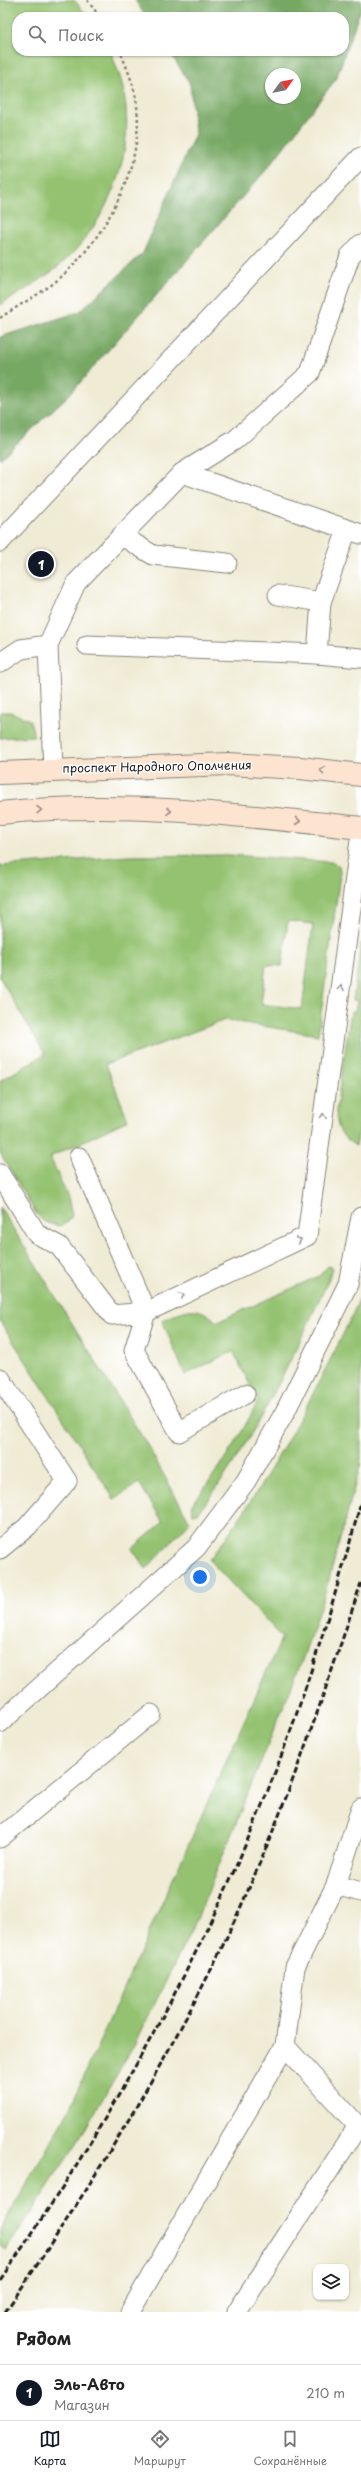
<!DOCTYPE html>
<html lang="ru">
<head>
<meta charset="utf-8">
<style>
  body { margin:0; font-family:"Playpen Sans",sans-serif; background:#f2f2f2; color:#222 }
  .controls { position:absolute; right:12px; bottom:12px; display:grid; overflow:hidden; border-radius:8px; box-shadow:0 1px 3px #0004 }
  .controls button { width:36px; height:36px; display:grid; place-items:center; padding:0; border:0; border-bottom:1px solid #e0e0e0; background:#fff; color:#222; font:20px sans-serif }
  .compass { position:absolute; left:265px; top:68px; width:36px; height:36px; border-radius:50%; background:#fff; box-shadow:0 1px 3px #0004; rotate:57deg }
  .you { position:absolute; left:200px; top:1577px; width:14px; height:14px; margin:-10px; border:3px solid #fff; border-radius:50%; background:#1a73e8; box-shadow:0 0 0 6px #1a73e833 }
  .badge { display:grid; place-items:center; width:26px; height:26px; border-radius:50%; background:#111827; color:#fff; font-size:13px; font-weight:700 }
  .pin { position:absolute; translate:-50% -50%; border:2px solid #fff; box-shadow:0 1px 4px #0006 }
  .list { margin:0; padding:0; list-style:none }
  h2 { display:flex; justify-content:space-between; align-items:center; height:52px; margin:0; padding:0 16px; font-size:17px }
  h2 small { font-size:13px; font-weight:400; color:#767676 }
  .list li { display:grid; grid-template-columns:26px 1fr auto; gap:12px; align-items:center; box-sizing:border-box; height:56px; padding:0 16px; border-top:1px solid #e0e0e0 }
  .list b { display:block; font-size:15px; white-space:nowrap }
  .list p { margin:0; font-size:13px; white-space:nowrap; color:#767676 }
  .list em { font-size:13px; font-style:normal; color:#767676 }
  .icon { flex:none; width:22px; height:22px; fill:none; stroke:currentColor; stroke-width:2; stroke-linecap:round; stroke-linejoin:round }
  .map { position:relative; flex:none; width:361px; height:2312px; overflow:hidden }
  .search { position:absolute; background:#fff; box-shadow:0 1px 3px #0004; left:12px; right:12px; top:12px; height:44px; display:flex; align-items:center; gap:10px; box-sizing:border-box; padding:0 14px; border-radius:16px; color:#767676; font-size:15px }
  .sheet { height:108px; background:#fff }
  nav { display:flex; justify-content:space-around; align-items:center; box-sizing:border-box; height:56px; border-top:1px solid #e0e0e0; background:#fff; font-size:11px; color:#767676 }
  nav a { display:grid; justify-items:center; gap:2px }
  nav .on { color:#111827 }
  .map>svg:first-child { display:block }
  .green { fill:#94c271; stroke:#586f46; fill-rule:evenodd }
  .forest { fill:#77a863; stroke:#4a6240; fill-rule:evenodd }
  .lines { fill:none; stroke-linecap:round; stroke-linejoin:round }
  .lane-casing { stroke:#868478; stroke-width:21 }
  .secondary-casing { stroke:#868478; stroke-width:24 }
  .path { stroke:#868478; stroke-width:2.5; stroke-dasharray:3 3; stroke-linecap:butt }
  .lane { stroke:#fff; stroke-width:19 }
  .secondary { stroke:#fde4d1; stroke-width:22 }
  .rail { stroke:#1c1c1c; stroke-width:3; stroke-dasharray:6 3; stroke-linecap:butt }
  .oneway { stroke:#988a80 }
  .oneway2 { stroke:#999 }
  .labels { text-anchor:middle; stroke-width:3; stroke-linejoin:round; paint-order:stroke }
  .street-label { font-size:12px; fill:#1c1c1c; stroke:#fff }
</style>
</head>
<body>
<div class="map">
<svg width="361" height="2312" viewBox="0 0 361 2312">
  <rect width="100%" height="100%" fill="#fff"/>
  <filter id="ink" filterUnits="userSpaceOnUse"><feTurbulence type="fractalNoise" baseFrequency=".025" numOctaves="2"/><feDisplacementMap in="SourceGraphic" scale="8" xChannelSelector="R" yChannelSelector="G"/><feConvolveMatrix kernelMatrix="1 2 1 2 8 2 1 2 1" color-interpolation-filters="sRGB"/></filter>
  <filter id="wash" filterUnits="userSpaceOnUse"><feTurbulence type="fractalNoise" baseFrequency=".012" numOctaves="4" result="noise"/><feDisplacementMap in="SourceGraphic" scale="16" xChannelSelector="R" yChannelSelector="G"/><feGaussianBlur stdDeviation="0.9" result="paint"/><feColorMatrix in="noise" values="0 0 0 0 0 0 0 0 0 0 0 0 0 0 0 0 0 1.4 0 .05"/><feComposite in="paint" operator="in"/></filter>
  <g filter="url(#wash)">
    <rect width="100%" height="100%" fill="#efebd4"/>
    <g class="green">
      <path d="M0,0H74L89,17H17V51H110C118,70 125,88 126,109C132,168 100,234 54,270C37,283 18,294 0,305Z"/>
      <polygon points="0,712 10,712 30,720 34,736 0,738"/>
      <path d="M230,855L331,862L339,866L340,874L318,1035L225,1020L106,1064L128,1120L50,1157L68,1197L72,1216L68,1222L60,1226L44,1222L37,1215L0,1153V1081L45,1054L0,978V866L129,856ZM288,921L313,924L302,1009L261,1004L266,965L282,966Z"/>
      <path d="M361,943V1121L356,1146C342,1138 336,1128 336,1111L351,1011H355L357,1001L353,1000Z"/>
      <polygon points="0,1207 146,1443 190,1522 146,1569 132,1549 163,1522 139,1483 114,1499 0,1321"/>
      <path d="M328,1266L332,1268L328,1281C290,1363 254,1441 198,1513L193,1514L191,1505C218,1473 239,1439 258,1401L233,1351L185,1375L162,1320C186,1309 197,1303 217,1322L319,1276Z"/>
      <path d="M361,1295V1463L328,1583L303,1658L197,1919L134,2045L77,2143L6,2250L0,2245V2230L67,2114L282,1637L209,1560C254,1502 290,1439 323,1374C336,1348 350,1322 361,1295Z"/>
    </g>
    <path class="forest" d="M135,0H361V8L336,79L267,169L70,394L0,459V337L79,312L143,253L195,134L190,84L169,51H344V17H146ZM271,74H295V98H271Z"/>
  </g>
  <g filter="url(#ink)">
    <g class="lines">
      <g class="lane-casing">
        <g id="lane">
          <polyline points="182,473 361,534"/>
          <polyline points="122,536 153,555 227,563"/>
          <polyline points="0,542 361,157"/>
          <polyline points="278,595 321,602"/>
          <polyline points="87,645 317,654 361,658"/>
          <polyline points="317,654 321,602 347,530"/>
          <polyline points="0,663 21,649 48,645"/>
          <polyline points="53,769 48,645 76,583 182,473 235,440 310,373 350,256 361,244"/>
          <polyline points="79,1157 146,1312 134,1350 179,1432 245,1394"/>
          <polyline points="0,1174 37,1234 59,1246 112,1315 146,1312 307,1236 361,833"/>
          <polyline points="0,1378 67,1481 27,1527 0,1549"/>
          <polyline points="0,1723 196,1548 246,1481 286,1410 348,1284 361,1217"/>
          <polyline points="0,1838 151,1714"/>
          <polyline points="336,1885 361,1892"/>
          <polyline points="130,2312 285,2046 295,1967 336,1885 361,1808"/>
          <polyline points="237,2312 358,2126 285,2046"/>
        </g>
      </g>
      <g class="secondary-casing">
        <g id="secondary">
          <polyline points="0,773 228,764 300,768 361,775"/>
          <path d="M0,813C120,800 242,815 361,828"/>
        </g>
      </g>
      <g class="path">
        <polyline points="87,0 100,17"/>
        <path d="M0,318C20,304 43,293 61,277C105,238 144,167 137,106C135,87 127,68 120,51"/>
      </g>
      <use href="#lane" class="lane"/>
      <use href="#secondary" class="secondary"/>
      <g class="rail">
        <path d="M0,2280C129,2096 239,1891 309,1677C328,1619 345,1561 361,1502"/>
        <path d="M5,2312C72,2215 134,2116 189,2012C262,1877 313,1729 361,1583"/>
      </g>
    </g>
    <defs><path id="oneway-chevron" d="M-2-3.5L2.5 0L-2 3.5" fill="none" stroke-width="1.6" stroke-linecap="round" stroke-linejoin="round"/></defs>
    <g class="oneway">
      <use href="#oneway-chevron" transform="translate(322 770) rotate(-173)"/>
      <use href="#oneway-chevron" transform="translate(39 810) rotate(-1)"/>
      <use href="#oneway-chevron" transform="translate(169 811) rotate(2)"/>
      <use href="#oneway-chevron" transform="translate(298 821) rotate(6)"/>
    </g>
    <g class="oneway2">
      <use href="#oneway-chevron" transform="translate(341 988) rotate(-82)"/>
      <use href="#oneway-chevron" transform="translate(323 1116) rotate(-82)"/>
      <use href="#oneway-chevron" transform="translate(299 1240) rotate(-25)"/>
      <use href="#oneway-chevron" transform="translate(182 1295) rotate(-25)"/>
    </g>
  </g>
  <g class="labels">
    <g class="street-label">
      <text transform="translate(157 767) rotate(-1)" y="4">проспект Народного Ополчения</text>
    </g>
  </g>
</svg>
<div class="controls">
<button><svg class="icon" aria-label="layers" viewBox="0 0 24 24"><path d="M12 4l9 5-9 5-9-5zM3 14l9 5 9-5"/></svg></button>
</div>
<svg class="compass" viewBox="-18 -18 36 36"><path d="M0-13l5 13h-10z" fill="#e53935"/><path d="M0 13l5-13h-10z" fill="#767676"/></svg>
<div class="you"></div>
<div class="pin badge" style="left:41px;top:564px">1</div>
<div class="search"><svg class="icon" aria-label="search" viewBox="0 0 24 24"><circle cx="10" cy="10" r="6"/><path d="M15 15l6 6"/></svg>Поиск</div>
</div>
<section class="sheet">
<h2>Рядом<small></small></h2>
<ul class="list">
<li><span class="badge">1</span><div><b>Эль-Авто</b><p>Магазин</p></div><em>210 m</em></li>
</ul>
</section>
<nav>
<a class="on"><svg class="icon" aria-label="map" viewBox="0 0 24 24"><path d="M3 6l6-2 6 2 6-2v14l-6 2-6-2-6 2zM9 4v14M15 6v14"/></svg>Карта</a>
<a><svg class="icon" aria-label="directions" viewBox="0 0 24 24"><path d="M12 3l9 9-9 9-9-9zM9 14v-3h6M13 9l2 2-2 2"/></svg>Маршрут</a>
<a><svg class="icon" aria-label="saved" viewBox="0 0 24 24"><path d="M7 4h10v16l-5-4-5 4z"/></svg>Сохранённые</a>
</nav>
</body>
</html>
